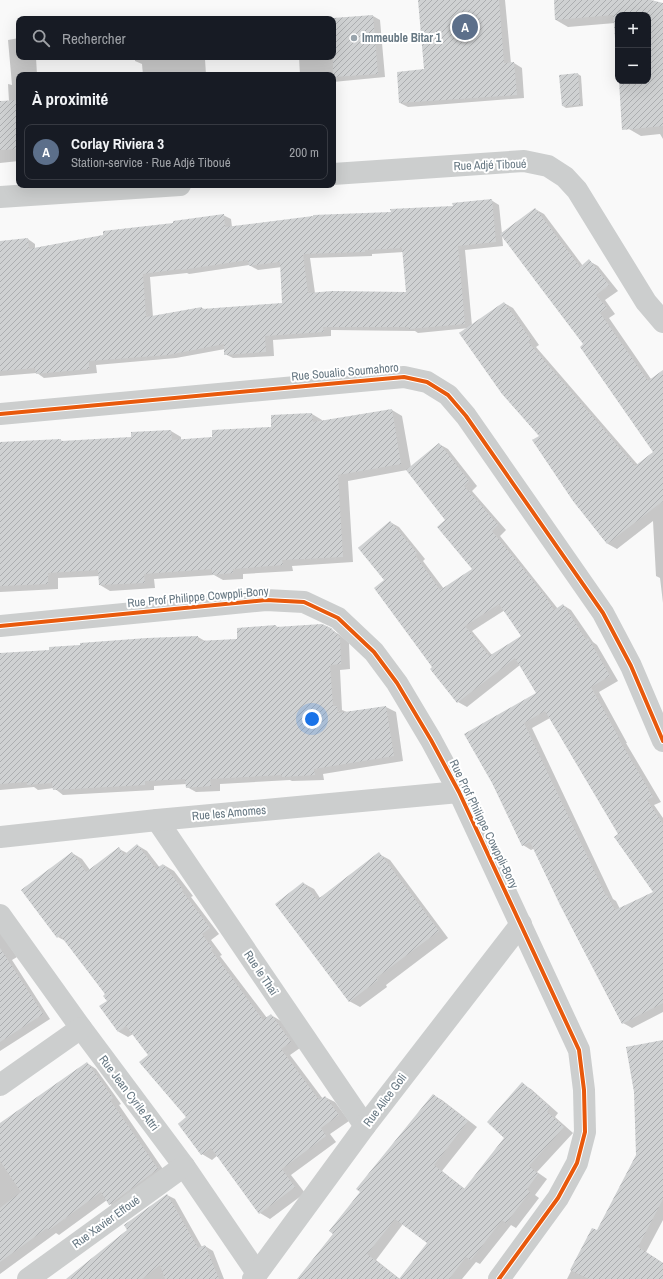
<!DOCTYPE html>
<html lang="fr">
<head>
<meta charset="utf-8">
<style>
  body { margin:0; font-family:"Archivo Narrow",sans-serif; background:#242831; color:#f1f3f6 }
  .controls { position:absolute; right:12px; top:12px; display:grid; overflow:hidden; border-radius:8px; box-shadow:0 4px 16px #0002 }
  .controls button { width:36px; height:36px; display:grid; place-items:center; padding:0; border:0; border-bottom:1px solid #363941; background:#171b24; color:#f1f3f6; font:20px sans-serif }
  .you { position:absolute; left:312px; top:719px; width:14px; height:14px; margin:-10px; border:3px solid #fff; border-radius:50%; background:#1a73e8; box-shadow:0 0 0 6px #1a73e833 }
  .badge { display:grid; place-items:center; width:26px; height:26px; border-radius:50%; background:#99a4ac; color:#fff; font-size:13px; font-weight:700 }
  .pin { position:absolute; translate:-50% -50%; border:2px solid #fff; box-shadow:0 1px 4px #0006 }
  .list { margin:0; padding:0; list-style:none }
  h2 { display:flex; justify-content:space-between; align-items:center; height:52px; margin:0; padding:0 16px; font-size:17px }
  h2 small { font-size:13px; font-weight:400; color:#9ea1a6 }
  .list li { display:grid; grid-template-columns:26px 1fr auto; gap:12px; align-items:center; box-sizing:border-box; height:56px; margin:0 8px 8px; padding:0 8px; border:1px solid #363941; border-radius:8px }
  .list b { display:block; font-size:15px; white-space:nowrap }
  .list p { margin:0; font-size:13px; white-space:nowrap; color:#9ea1a6 }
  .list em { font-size:13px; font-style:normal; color:#9ea1a6 }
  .icon { flex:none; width:22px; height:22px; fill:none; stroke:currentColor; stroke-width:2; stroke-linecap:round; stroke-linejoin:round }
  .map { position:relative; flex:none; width:663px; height:1279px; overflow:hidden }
  .search { position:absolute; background:#171b24; box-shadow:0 4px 16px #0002; left:16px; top:16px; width:320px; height:44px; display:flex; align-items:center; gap:10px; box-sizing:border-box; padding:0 14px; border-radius:8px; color:#9ea1a6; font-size:15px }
  .panel { position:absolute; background:#171b24; box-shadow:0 4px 16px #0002; left:16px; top:72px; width:320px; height:116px; border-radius:8px }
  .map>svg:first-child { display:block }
  .shadow { fill:#0003; fill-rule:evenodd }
  .building { fill:url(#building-hatch); fill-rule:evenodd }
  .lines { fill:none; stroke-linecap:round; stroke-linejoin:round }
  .minor { stroke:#cccece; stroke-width:22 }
  .cycleway-casing { stroke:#fff; stroke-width:6 }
  .cycleway { stroke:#e8590c; stroke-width:4 }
  .poi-dot { fill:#99a4ac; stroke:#fff; stroke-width:1.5 }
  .labels { text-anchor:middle; stroke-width:4; stroke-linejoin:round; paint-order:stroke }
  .poi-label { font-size:12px; font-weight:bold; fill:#667782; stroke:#fff; text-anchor:start }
  .street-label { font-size:12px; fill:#667782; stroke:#fff }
</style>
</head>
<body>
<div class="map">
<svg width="663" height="1279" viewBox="0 0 663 1279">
  <defs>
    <pattern id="building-hatch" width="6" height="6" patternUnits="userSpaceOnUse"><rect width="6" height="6" fill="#cfd1d2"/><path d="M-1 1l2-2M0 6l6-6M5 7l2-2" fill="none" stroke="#acaeb0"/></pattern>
  </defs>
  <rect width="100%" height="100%" fill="#f9f9f9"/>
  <g class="shadow">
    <polygon points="436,0 505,0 511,64 514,63 522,68 524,98 408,107 400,103 425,70"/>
    <polygon points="555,0 647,0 663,4 663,139 660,134 641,136 629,129 620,81 648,81 648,15 618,15 618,61 615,23 568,27 556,20"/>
    <polygon points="199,16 204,19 174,19"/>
    <polygon points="373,16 380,20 385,77 333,82 333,75 300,75 299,57 333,57 333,19"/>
    <polygon points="19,38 19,57 36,57 37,75 19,75 19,161 0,163 0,102 9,101 8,84 12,85 8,40"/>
    <polygon points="135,57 211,57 211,58 205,59 206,75 143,75 142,64 135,61"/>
    <polygon points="279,72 284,75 251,75"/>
    <polygon points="578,74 581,76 583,106 566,108 563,106"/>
    <path d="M491,200L499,205L502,234L535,209L544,214L583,266L589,261L598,266L618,291L605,300L615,314L609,318L651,379L663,371V603L660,578L656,576L653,521L617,549L608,544L574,501L541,436L469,328L418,333L415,331L331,330V336L273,340L274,356L233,358L225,354V349L176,358L96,365L97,373L44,378L37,373L0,376V242L28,239L35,244V248L223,215L231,219L232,227L454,207ZM502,235L585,345L655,452L638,465L536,347L539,345L513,308L504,303L472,326L465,250L503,246ZM404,252L407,293H315L310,258L372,256V254ZM249,265L258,270L282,267L283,304L206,310L202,308L153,317L150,277L187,273L189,274Z"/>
    <path d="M392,410L402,416L411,467L439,444L448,449L477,486L472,491L506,530L500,536L558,609L563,605L571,610L593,642L597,645L618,681L599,692L627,743H626L661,802L654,805L663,818V1012L632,1028L623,1023L535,848L531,850L523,845L493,783L537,693L520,665L467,707L458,702L432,669L433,668L386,580L390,522L399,527L425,559L423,561L444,589L474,569L447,520L407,470L348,481L353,562L292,566L293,571L243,574V579L223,580L214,575L154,579L155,588L110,591L100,585L99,576L58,578V589L0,592V443L60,440L65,442L132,438L171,431L181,437V440L213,438L272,428L312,414L322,420V422ZM505,610L522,637L492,655L472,631ZM550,718L654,892L620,909L616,901L613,899L532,728Z"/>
    <polygon points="276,626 279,628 330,629 340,635 349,643 350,669 340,670 342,710 347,712 386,707 396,712 403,761 323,774 324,780 292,781 290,780 220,784 220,791 196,792 187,787 187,784 154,786 154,790 63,795 54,788 38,790 34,787 0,790 0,654 50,651 198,637 205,641 238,640"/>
    <polygon points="137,845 147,851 160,868 164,865 174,871 193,896 191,897 219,934 211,940 222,955 220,956 267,1018 271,1015 281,1021 300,1048 290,1055 323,1099 325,1097 335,1102 349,1121 330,1134 336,1142 291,1175 305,1193 270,1219 260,1213 218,1155 212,1160 202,1154 187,1118 149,1055 133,1034 128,1037 119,1032 106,995 67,942 58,937 72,853 82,859 90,870 119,849 127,853"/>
    <polygon points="379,854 390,860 448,938 386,985 387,987 360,1007 349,1001 303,883 314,889 320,898"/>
    <polygon points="0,932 17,957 12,960 50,1019 0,1051"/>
    <polygon points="663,1041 663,1220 646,1252 663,1263 663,1279 567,1279 592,1229 597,1231 637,1155"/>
    <polygon points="87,1063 96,1069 121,1104 119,1105 167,1175 120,1209 110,1204 107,1200 59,1235 56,1233 0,1274 0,1124"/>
    <path d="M522,1084L531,1089L558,1113L555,1117L573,1133L537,1172L547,1179L535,1195L539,1198L516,1228L511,1225L480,1264L476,1262L462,1279H299L334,1233L433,1095L442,1100L477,1127L442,1171L465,1189L506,1138ZM403,1224L428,1243L400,1279L376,1260Z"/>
    <polygon points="167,1195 175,1199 202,1247 205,1246 213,1251 224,1279 82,1279 128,1230"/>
  </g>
  <g class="building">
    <polygon points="418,0 499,0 504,63 514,62 517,95 399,103 397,72 424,69"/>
    <polygon points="554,0 651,0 663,3 663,126 622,130 619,81 648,81 648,15 618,15 618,74 613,15 555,20"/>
    <polygon points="373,15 378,74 333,77 333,18"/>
    <polygon points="578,73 580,105 562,106 559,75"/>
    <polygon points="19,100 19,149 0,150 0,101"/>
    <path d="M492,199L496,242L458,246L465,324L409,329V327H323L324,332L265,336L266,352L224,355V344L168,355L89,361V369L36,374L35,368L0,371V241L28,238L29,249L103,235V231L173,223V221L224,214L225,227L313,216V215L391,212L390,209L453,206L452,203ZM402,248L406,292L332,291L308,293L303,254L365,252V250ZM248,260L249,266L280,262L282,303L202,309V307L146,317L143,274L180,269L181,270Z"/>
    <polygon points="535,208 580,267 589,259 609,285 596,295 607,308 600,313 648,381 663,370 663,501 607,544 573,501 532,440 539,436 502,394 459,333 504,302 531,340 528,342 635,466 653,452 580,347 583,344 500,234"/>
    <polygon points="392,409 401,464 338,475 343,557 282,560 283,565 233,569 233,573 212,575 212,569 144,574 145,583 99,585 98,570 48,573 48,584 0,586 0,442 61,439 61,441 131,437 131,432 171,430 172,440 212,437 212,430 271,427 271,415 312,413 313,422"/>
    <path d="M439,443L469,481L464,486L498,525L492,531L545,596L554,610L563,604L586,640L588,638L610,676L591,687L619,738H618L653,797L647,800L663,824V1003L622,1024L560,905L530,842L522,846L492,783L464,734L536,693L515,658L457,703L430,669L432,667L374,588L384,580L358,548L390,521L417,553L415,555L440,590L472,569L437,527L445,520L406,470ZM499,604L521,636L489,656L465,626ZM545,711L618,834L614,837L653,892L615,910L607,895L606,896L524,723Z"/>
    <polygon points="322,624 331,628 340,637 341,664 330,665 333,706 337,706 338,713 386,706 394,756 314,769 315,775 282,777 282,775 210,779 211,786 186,788 185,779 145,781 145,785 53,790 52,783 27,785 27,782 0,784 0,653 49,650 49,647 80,645 80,643 147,638 198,636 198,641 237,639 237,628 276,625 276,627"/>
    <polygon points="137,844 156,869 163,864 183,890 182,891 210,928 202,934 213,949 211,950 263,1020 271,1014 291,1042 281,1049 319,1100 325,1096 339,1115 321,1128 326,1136 282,1169 295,1187 259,1214 211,1148 201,1155 178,1124 186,1117 139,1062 148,1055 126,1026 118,1032 99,1006 107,1001 103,996 105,994 60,935 57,938 21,890 72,852 86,872 119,847 124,855"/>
    <polygon points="379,852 439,931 376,978 378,980 349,1002 275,904 303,882 317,900"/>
    <polygon points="0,948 43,1014 0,1042"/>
    <polygon points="663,1040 663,1199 638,1247 663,1263 663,1279 589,1279 570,1270 592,1228 597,1230 636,1155 634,1092 626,1047"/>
    <polygon points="87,1062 113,1098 110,1100 158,1169 109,1205 101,1192 49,1230 47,1228 0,1262 0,1208 21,1192 0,1161 0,1123"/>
    <path d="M522,1082L550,1107L547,1112L564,1127L529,1166L538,1174L527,1189L530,1192L506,1223L502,1220L471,1260L466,1257L449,1279H297L333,1234L329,1231L360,1192L356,1189L433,1094L468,1121L434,1165L464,1189L504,1138L487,1122ZM395,1219L427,1243L399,1279L367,1254Z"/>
    <polygon points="167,1194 198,1248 205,1245 219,1279 165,1279 160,1265 142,1279 66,1279 127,1230 124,1225"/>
  </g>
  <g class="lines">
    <g class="minor">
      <polyline points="333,174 524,161 548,166 565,177 577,190 646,302 663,322"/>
      <polyline points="0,197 180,185"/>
      <polyline points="0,414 404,377 427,382 448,395 466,416 603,613 631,666 663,741"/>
      <polyline points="0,626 266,600 304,602 338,618 374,652 397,683 431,740 459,792 579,1050 584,1090 585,1132 577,1163 558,1198 499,1279"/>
      <polyline points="157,820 365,1126"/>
      <polyline points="0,837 157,820 459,792"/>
      <polyline points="0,915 81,1028 184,1166 257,1273"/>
      <polyline points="0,1085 81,1028"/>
      <polyline points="28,1279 184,1166"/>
      <polyline points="253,1279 365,1126 521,924"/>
    </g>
    <g class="cycleway-casing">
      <g id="cycleway">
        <polyline points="0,414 404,377 427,382 448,395 466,416 603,613 631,666 663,741"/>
        <polyline points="0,626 266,600 304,602 338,618 374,652 397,683 431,740 459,792 579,1050 584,1090 585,1132 577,1163 558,1198 499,1279"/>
      </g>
    </g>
    <use href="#cycleway" class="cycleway"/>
  </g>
  <circle class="poi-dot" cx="354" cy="38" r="4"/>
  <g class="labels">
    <g class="poi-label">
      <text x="362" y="42">Immeuble Bitar 1</text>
    </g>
    <g class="street-label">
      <text transform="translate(490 165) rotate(-2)" y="4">Rue Adjé Tiboué</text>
      <text transform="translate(345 372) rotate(-5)" y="4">Rue Soualio Soumahoro</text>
      <text transform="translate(198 597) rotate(-5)" y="4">Rue Prof Philippe Cowppli-Bony</text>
      <text transform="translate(229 813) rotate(-5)" y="4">Rue les Amomes</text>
      <text transform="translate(484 824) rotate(64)" y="4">Rue Prof Philippe Cowppli-Bony</text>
      <text transform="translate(261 973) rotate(56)" y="4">Rue le Thaï</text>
      <text transform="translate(129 1093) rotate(53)" y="4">Rue Jean Cyrile Attri</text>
      <text transform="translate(385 1100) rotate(-53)" y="4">Rue Alice Goli</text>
      <text transform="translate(106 1222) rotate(-36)" y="4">Rue Xavier Effoué</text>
    </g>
  </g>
</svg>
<div class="controls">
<button>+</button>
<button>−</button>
</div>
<div class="you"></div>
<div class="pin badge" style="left:465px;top:27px;background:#5c6f8a">A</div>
<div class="search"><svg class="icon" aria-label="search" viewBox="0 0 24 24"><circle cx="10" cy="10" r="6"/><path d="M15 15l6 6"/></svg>Rechercher</div>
<section class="panel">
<h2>À proximité<small></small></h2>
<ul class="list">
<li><span class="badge" style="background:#5c6f8a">A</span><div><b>Corlay Riviera 3</b><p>Station-service · Rue Adjé Tiboué</p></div><em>200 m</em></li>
</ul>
</section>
</div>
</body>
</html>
